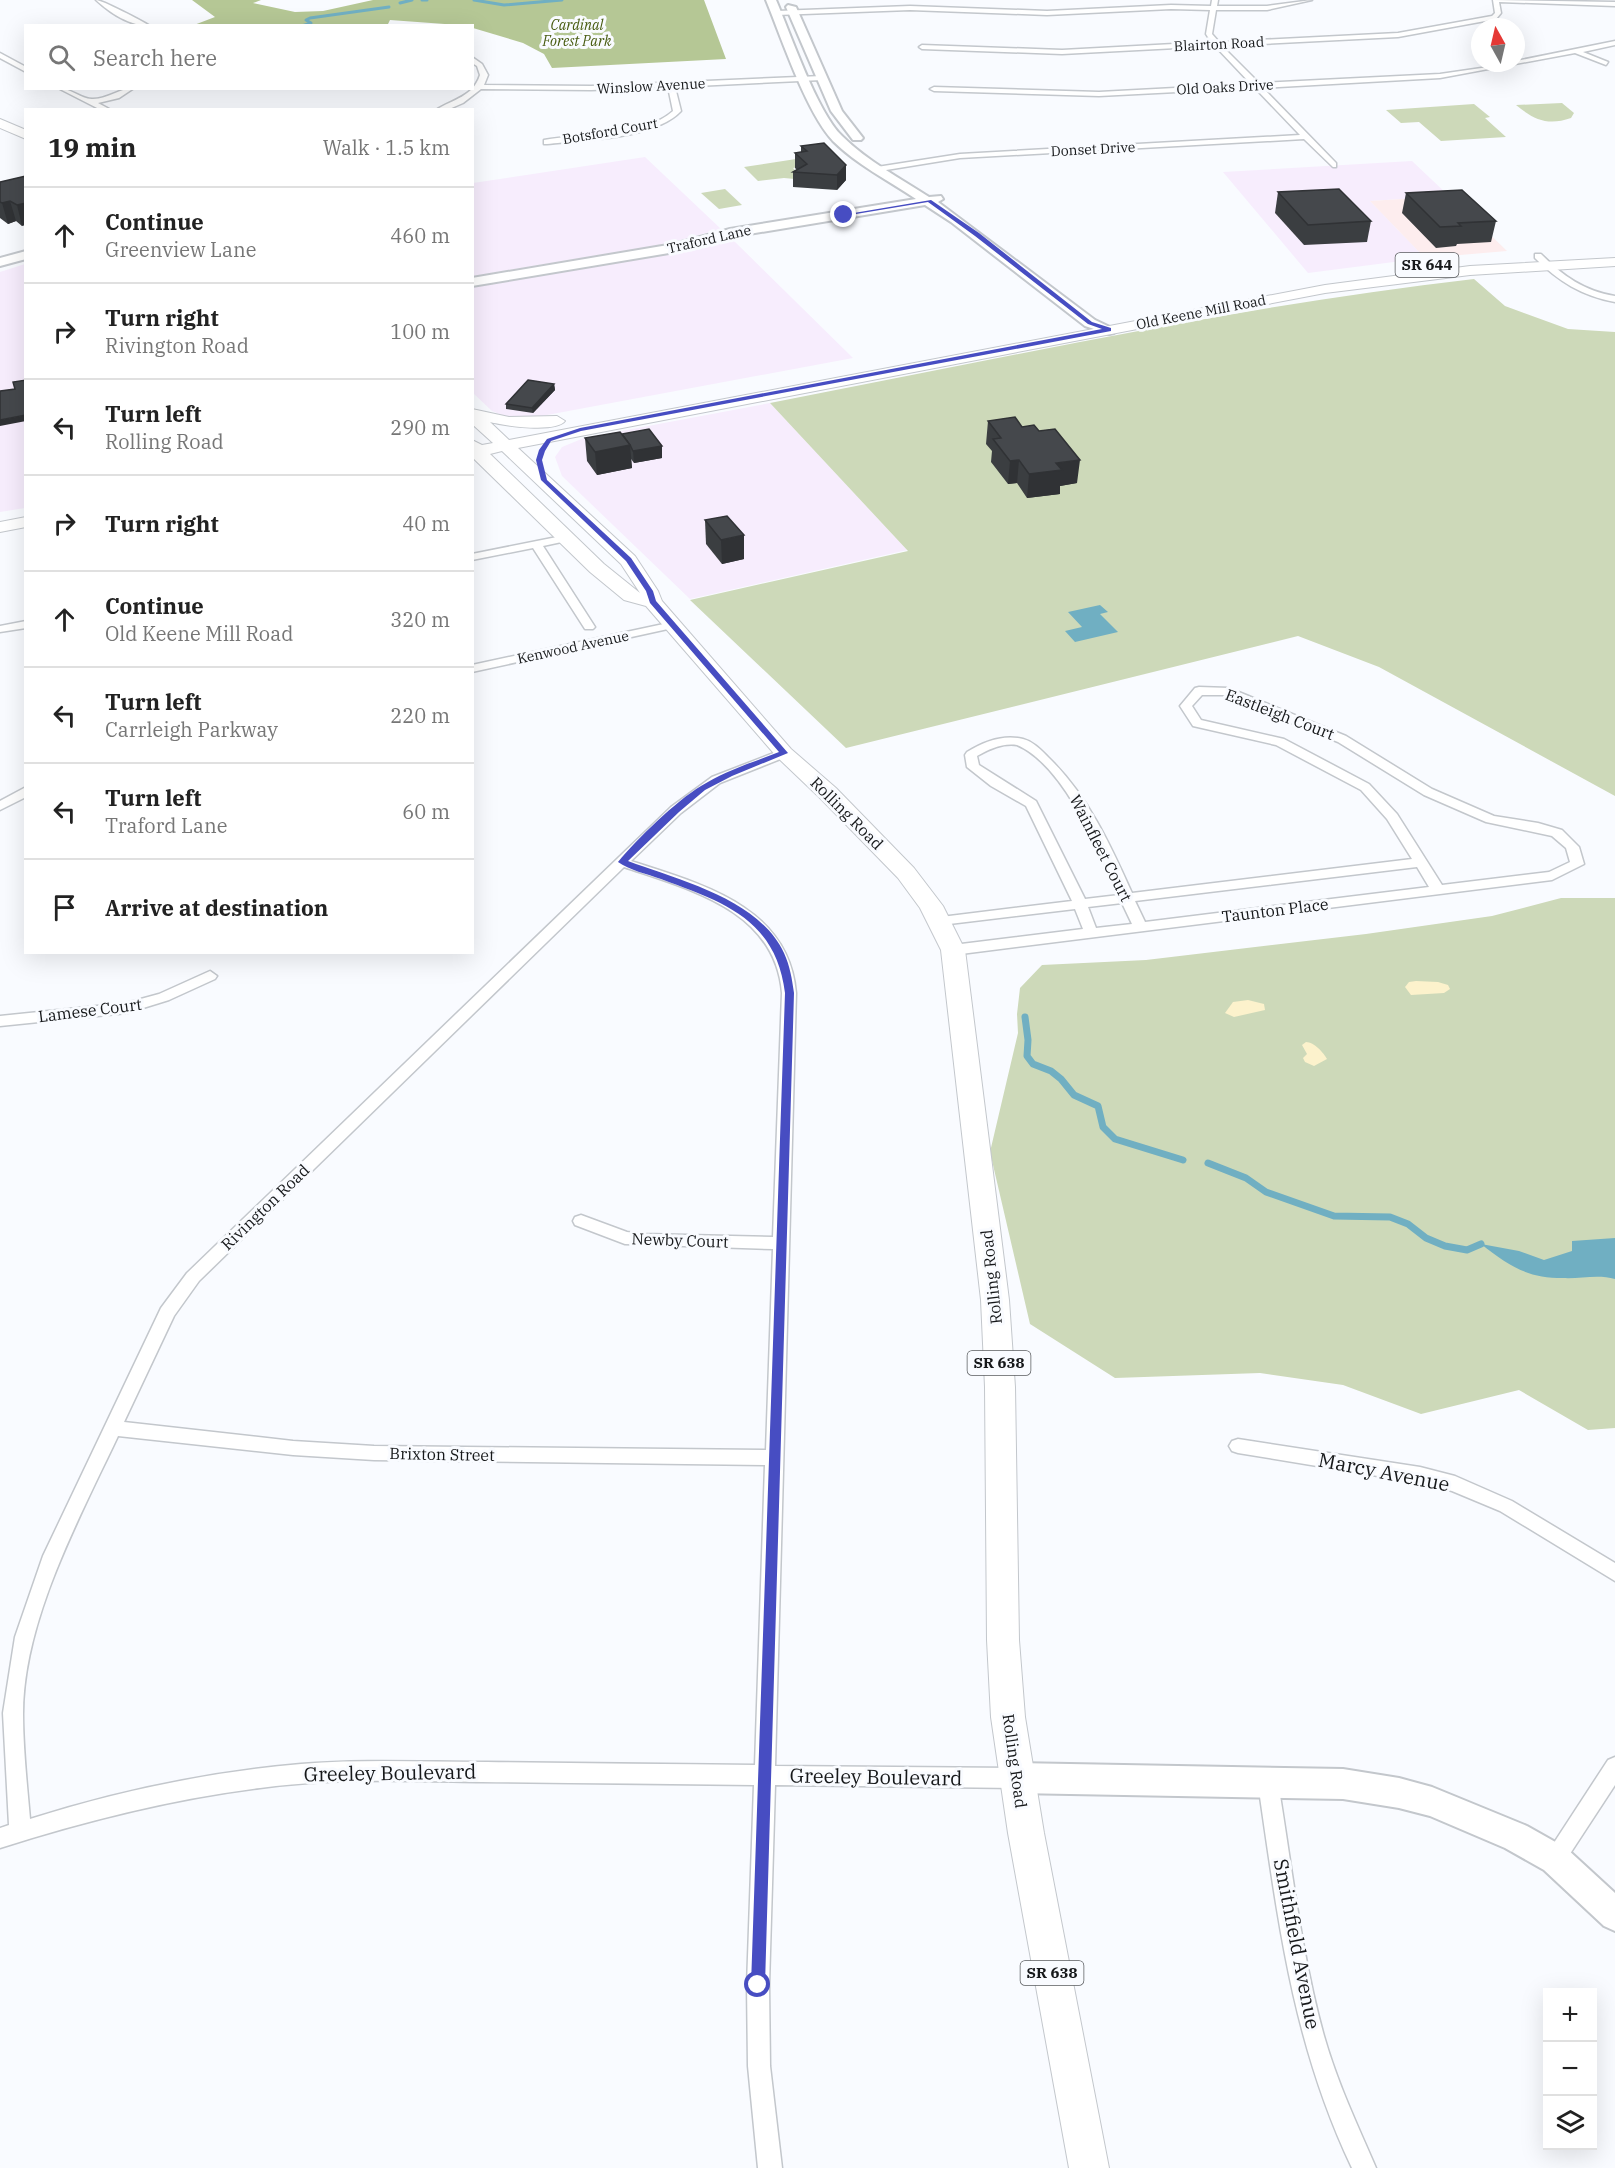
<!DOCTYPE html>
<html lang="en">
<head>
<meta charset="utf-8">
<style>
  body { margin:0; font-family:"IBM Plex Serif",serif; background:#f6f6f6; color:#222 }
  .controls { position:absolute; right:18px; bottom:18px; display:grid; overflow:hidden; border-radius:0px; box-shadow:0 6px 24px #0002 }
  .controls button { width:54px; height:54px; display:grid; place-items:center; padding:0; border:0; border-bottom:2px solid #e0e0e0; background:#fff; color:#222; font:30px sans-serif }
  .compass { position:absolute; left:1471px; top:18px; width:54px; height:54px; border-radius:50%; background:#fff; box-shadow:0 6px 24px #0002; rotate:352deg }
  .stop { position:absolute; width:18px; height:18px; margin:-14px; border:4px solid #474dc2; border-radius:50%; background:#fff }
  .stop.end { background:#474dc2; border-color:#fff; box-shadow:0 2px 6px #0008 }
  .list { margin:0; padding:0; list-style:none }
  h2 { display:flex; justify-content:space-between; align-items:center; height:78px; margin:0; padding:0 24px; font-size:26px }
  h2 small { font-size:20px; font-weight:400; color:#767676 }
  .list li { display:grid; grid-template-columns:39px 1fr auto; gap:18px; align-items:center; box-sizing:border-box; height:96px; padding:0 24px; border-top:2px solid #e0e0e0 }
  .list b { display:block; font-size:22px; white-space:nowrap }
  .list p { margin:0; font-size:20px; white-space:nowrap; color:#767676 }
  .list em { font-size:20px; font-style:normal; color:#767676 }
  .icon { flex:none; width:33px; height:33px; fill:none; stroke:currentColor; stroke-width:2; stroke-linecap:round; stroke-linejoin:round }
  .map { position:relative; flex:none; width:1615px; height:2168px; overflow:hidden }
  .search { position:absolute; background:#fff; box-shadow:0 6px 24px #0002; left:24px; top:24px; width:450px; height:66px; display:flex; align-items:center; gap:15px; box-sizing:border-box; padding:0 21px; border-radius:0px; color:#767676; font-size:22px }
  .panel { position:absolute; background:#fff; box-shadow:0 6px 24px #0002; left:24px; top:108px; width:450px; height:846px; border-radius:0px }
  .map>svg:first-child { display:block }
  .commercial { fill:#f7edfd }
  .industrial { fill:#fdedee }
  .green { fill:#cdd9b9 }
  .forest { fill:#b5c795 }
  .sand { fill:#fcf2cc }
  .water { fill:#70afc2 }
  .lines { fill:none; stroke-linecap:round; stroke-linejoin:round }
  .stream-far1 { stroke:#70afc2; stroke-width:3 }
  .stream { stroke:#70afc2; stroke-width:7 }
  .street-casing { stroke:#c3c7cc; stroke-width:3 }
  .secondary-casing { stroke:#c3c7cc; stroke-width:4 }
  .primary-casing { stroke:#c3c7cc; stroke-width:2 }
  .street { fill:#fff; fill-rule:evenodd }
  .secondary { fill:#fff; fill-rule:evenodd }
  .primary { fill:#fff; fill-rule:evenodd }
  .wall { fill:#3b3e41 }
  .shaded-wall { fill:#303235 }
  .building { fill:#45484c; stroke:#303235; stroke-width:1.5 }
  .route { fill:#474dc2 }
  .labels { text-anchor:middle; stroke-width:6; stroke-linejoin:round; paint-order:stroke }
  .far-park-label { font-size:14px; font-style:italic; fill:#475b10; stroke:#f9fbff }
  .far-street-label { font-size:14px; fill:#16181a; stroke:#f9fbff }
  .shield { fill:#f9fbff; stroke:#5a5c5f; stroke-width:1.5 }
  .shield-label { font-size:15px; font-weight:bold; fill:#16181a }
  .street-label { font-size:16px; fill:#16181a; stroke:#f9fbff }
  .near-street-label { font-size:20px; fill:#16181a; stroke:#f9fbff }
</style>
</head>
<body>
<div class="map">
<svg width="1615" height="2168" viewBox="0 0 1615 2168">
  <rect width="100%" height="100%" fill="#f9fbff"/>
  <g class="commercial">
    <polygon points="645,157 721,229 665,244 473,276 473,183"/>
    <polygon points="1412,161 1449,196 1370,201 1425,258 1308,273 1223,172"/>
    <polygon points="730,237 853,358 531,418 507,417 492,411 473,393 472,287 680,252"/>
    <polygon points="25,264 25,508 0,512 0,272"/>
    <polygon points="770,403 907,550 690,599 562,476 555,457 562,447 584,438"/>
  </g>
  <polygon class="industrial" points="1450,196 1507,251 1425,258 1370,201"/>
  <g class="green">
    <path d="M1562,103L1574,113L1571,118C1548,126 1534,120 1516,105Z"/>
    <polygon points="1474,104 1490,117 1485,118 1506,137 1441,141 1419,122 1401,123 1386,110"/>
    <polygon points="796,159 804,166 793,168 805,180 784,178 758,181 744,167"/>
    <polygon points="725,189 742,205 719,209 701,193"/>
    <path d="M1474,279L1505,306L1568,329L1615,332V796L1379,667L1298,636L846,748L690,600L908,551L770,403C1004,358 1237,306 1474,279Z"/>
    <polygon points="1561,898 1615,898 1615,1428 1588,1430 1519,1390 1421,1414 1343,1385 1260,1373 1115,1378 1030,1324 990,1152 1018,1033 1017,1014 1020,988 1042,965 1146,960 1366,934 1492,916"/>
  </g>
  <polygon class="forest" points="192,0 261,0 253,3 295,12 323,11 373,0 704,0 726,59 552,68 544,54 523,43 473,28 472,26 390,20 387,26 194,25 215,17"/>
  <g class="sand">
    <polygon points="1416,981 1438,982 1448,985 1450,989 1444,993 1411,995 1405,987 1409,982"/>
    <polygon points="1248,1000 1264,1004 1265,1010 1234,1017 1225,1013 1233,1002"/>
    <path d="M1306,1042C1314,1042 1324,1053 1327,1059L1314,1066L1305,1062L1303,1058L1307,1054L1302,1045Z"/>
  </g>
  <g class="water">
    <polygon points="1100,605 1108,612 1100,614 1118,632 1075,642 1065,631 1082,627 1068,612"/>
    <path d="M1615,1238V1279C1598,1274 1580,1279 1563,1278C1527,1278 1509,1266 1481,1244L1519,1251L1544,1260L1572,1251V1241Z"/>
  </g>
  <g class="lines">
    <g class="stream-far1">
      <polyline points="422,0 427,0"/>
      <polyline points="474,0 504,5 562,0"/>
      <polyline points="400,3 412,0"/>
      <polyline points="302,26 311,23 306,20 310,18 389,7"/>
    </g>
    <g class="stream">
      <polyline points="1025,1017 1028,1040 1027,1056 1033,1064 1051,1071 1061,1079 1074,1095 1098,1106 1103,1127 1115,1139 1183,1160"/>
      <polyline points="1208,1163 1246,1178 1266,1192 1334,1216 1390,1217 1408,1224 1426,1238 1445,1246 1467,1250 1481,1244"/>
    </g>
    <g class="street-casing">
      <g id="street">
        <path d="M96,0C102,0 142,21 150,26C130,26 110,13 96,0Z"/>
        <polygon points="1212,0 1218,0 1217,6 1267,6 1312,0 1267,10 1216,10 1212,34 1219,42 1398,33 1492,16 1495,13 1493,0 1615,2 1615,6 1499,2 1501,13 1496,19 1398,37 1222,46 1259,83 1440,74 1516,63 1516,61 1615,41 1615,45 1583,52 1608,62 1606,65 1575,53 1440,78 1263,88 1336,163 1336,167 1333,167 1304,139 960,158 880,171 877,171 877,167 960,154 1300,135 1255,88 1099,96 934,91 930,89 934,87 1099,92 1251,84 1215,46 1062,54 922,49 919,47 922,45 1062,50 1211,42 1206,34 1210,10 1171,9 1047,15 910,10 777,15 774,13 777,11 910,6 1047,11 1171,5 1211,6"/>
        <polygon points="0,53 26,67 26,72 0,58"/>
        <path d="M472,57L482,64L488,75L484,85L591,86L822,76L826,78L822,80L675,87L681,111C655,139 583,140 547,144H544V140C582,133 644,137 673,111L668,87L591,90L481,89L463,103L447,110H436C453,99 473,97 480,75L477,66L472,63Z"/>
        <path d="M58,88C71,88 82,100 93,99C108,99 120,88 134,88L119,98L98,103L111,110H101Z"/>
        <path d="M1535,254H1541C1563,276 1584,291 1615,296V302C1582,296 1558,281 1535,258Z"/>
        <polygon points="567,535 571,536 571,540 543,546 595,627 593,629 585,629 533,548 472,560 472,554"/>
        <polygon points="26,621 26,628 0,632 0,626"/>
        <polygon points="673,622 677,623 677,627 472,672 472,665"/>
        <path d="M1199,687L1229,688L1346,736L1432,789L1494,816L1538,823L1562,830L1579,847L1584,864L1552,880L953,955L948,953L946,950L953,945L1083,929L1075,909L941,925L934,921L941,917L1072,901L1026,806L991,786L967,767L965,755L967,752C983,742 1003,734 1023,739C1034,742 1041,750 1049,758C1088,796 1110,844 1132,893L1412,859L1387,819L1361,790L1276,745L1193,726L1180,706L1195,688ZM1202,695H1223L1338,742L1424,795L1486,822L1552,836L1566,848L1570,862L1549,872L1442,885L1397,814L1369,784L1284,739L1201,720L1192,706ZM1017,745C1063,764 1100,852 1119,895L1085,899L1036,801L979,765L977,756C990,749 1002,743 1017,745ZM1417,867L1429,887L1145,922L1135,901ZM1122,903L1132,924L1096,928L1088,907Z"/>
        <path d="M784,749L788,750L790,753L788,756L720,783L681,813L631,861C701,884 789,906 796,993L775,1766L1016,1768L1023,1771L1026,1778L1023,1785L1016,1788L775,1785L769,1985L770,2066L782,2168H758L748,2066L747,1985L754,1785C663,1784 573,1783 482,1782C408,1781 334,1778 260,1788C171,1799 85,1821 0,1848V1828L9,1825L3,1713L15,1637L43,1556L161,1308L187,1273L671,807L712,777ZM624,867C691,890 775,910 782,993L773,1237L643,1234L627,1232L581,1215L575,1217L573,1221L575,1225L625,1244L773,1249L766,1450L374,1446L293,1441L124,1422L174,1316L199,1281ZM118,1436L293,1455L374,1460L765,1465L755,1765C665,1764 576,1763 487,1762C425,1762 362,1759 301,1764C209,1772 118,1791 30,1819C27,1784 23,1749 23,1714C23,1621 79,1519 118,1436Z"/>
        <polygon points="26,787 26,797 0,810 0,801"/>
        <polygon points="210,971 217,976 215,979 169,1000 127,1013 0,1026 0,1016 126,1003 159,994"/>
        <polygon points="1238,1439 1420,1467 1455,1476 1512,1501 1615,1563 1615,1581 1500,1511 1452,1491 1420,1483 1238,1453 1232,1451 1229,1446 1232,1441"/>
        <polygon points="1615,1757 1615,1785 1562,1866 1555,1869 1548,1866 1544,1859 1548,1852 1608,1760"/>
        <path d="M1268,1773L1275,1776L1278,1783C1292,1867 1301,1953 1324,2036C1337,2082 1357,2124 1376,2168H1352C1292,2042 1278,1919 1258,1783L1261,1776Z"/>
      </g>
    </g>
    <g class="secondary-casing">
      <g id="secondary">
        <path d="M766,0H776C791,35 817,112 842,136C867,161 900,178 929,197L941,196L943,199L938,202L1095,320L1116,330L1114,333L1109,334L1085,326L951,222L925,205L731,237L675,252L472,286V278L674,244L730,229L916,199C889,181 856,164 833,141C806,112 782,39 766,0Z"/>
        <polygon points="788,5 796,7 842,111 863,138 861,140 853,140 831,111 786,7"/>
        <polygon points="26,251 26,259 0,266 0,258"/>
        <polygon points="1016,1763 1343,1769 1399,1778 1432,1787 1527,1826 1566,1848 1615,1893 1615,1931 1604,1926 1544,1870 1505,1848 1430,1816 1399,1808 1343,1799 1016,1793 1005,1788 1001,1778 1005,1768"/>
      </g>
    </g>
    <g class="primary-casing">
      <g id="primary">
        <polygon points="0,119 26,130 26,139 0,128"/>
        <path d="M1615,258V266L1470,275L1325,293L518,448L635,556L658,591L662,601L791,749L836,788L914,868L943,906L965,950L1009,1300L1015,1387L1019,1640L1025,1717L1044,1833L1109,2168H1069L1008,1833L991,1717L987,1640L985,1387L981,1300L941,950L920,908L898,878L820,798L777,757L646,606L624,600L590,572L472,457V440L482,445L493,443L472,424V409L509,417L557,416L565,421C556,433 505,426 490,422L509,440L1325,285L1470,266ZM502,451L621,564L640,593L604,564L490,454Z"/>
        <polygon points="26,517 26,527 0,532 0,522"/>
      </g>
    </g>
    <use href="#street" class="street"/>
    <use href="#secondary" class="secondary"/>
    <use href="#primary" class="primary"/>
  </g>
  <g class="wall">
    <polygon points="801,146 846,180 837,190 793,187 793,172 797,170 795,168 795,153 801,152"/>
    <polygon points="26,176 22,226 16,221 8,224 0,218 0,182"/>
    <polygon points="1278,192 1371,221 1367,242 1304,245 1275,213"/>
    <polygon points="1406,193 1496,221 1491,242 1457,244 1456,246 1436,248 1402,213"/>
    <polygon points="554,384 555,390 533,413 506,409 506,404"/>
    <polygon points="988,421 1077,483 1060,486 1060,494 1027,498 1017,483 1008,484 991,462 992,451 986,444"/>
    <polygon points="622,434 662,446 662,458 634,463 631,459 632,468 597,475 587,461 585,438"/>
    <polygon points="705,520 744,559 722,564 706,544"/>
  </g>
  <g class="shaded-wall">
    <polygon points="846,165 846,180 837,190 837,175"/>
    <polygon points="10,201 16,221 8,224 2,203"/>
    <polygon points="26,203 26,225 22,226 17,205"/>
    <polygon points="554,384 555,390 533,413 532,408"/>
    <polygon points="26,415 26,421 0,426 0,420"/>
    <polygon points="630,445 632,468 597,475 595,452"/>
    <polygon points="662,446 662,458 634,463 633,451"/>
    <polygon points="1019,460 1017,483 1008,484 1010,461"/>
    <polygon points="1080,460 1077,483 1060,486 1060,494 1027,498 1029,474 1056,463"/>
    <polygon points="744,535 744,559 722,564 721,540"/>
  </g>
  <g class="building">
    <polygon points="824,143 846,165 837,175 793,172 807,164 795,153 807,151 801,146"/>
    <polygon points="26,176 26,203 17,205 10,201 2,203 0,202 0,182"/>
    <polygon points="1339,189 1371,221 1308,225 1278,192"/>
    <polygon points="1462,190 1496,221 1458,223 1461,226 1440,227 1406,193"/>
    <polygon points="26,380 26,415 0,420 0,391 15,389 13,382"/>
    <polygon points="528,380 554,384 532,408 506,404"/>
    <polygon points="1015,417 1022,427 1034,425 1039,431 1055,429 1080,460 1056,463 1062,470 1029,474 1019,460 1010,461 993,439 1001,438 988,421"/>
    <polygon points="649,429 662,446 633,451 630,445 622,434"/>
    <polygon points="620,432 630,445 595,452 585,438"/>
    <polygon points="727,516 744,535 721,540 705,520"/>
  </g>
  <path class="route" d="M931,200L979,233L1092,322L1111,328V331L581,431L551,441L545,451L542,460L547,480L631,558L653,591L656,601L788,753L732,776L705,790L679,812L628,861C679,880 759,899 784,953C790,966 792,979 794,993L765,1985L763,1990L758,1992L753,1990L751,1985L785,993C776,919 723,902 661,879C647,874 629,870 618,862C637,839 676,801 701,786C725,771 753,762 779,752L650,603L646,591L626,561L541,480L536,460L539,450L547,439L580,428L1102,329L1088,324L975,236L928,202L844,216L842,215Z"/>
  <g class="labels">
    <g class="far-park-label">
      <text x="577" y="30">Cardinal<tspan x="577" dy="16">Forest Park</tspan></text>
    </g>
    <g class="far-street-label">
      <text transform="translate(1219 44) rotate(-3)" y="5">Blairton Road</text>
      <text transform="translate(651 86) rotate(-3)" y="5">Winslow Avenue</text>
      <text transform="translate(1225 87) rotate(-3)" y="5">Old Oaks Drive</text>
      <text transform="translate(610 131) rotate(-10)" y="5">Botsford Court</text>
      <text transform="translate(1093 149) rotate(-3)" y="5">Donset Drive</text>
      <text transform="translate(709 239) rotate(-13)" y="5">Traford Lane</text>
      <text transform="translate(1201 312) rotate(-11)" y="5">Old Keene Mill Road</text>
      <text transform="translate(573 647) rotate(-12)" y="5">Kenwood Avenue</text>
    </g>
    <g class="shield">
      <rect x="1395.5" y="253" width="63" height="24" rx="4.5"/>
      <rect x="967.5" y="1351" width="63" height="24" rx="4.5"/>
      <rect x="1020.5" y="1961" width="63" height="24" rx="4.5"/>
    </g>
    <g class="shield-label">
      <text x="1427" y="270">SR 644</text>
      <text x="999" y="1368">SR 638</text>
      <text x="1052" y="1978">SR 638</text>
    </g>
    <g class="street-label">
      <text transform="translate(1280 714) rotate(21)" y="6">Eastleigh Court</text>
      <text transform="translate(847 813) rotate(45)" y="6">Rolling Road</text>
      <text transform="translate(1101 848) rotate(63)" y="6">Wainfleet Court</text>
      <text transform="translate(1275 910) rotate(-7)" y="6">Taunton Place</text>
      <text transform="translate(90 1010) rotate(-7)" y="6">Lamese Court</text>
      <text transform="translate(265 1207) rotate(-44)" y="6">Rivington Road</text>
      <text transform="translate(680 1240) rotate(2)" y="6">Newby Court</text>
      <text transform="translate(991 1277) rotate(-96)" y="6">Rolling Road</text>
      <text transform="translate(442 1454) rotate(1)" y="6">Brixton Street</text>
      <text transform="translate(1015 1761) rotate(82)" y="6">Rolling Road</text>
    </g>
    <g class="near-street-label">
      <text transform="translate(1384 1472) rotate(11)" y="7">Marcy Avenue</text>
      <text transform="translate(390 1773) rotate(-1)" y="7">Greeley Boulevard</text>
      <text transform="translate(876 1777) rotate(1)" y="7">Greeley Boulevard</text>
      <text transform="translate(1297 1944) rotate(79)" y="7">Smithfield Avenue</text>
    </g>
  </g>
</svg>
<div class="controls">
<button>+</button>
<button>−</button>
<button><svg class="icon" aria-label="layers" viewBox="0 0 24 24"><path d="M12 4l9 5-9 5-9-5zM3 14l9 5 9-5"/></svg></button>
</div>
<svg class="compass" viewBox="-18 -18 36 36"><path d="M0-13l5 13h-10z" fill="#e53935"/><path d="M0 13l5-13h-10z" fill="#767676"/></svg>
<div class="stop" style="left:758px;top:1985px"></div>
<div class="stop end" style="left:844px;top:215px"></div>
<div class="search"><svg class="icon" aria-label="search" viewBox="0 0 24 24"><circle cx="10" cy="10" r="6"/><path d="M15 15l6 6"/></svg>Search here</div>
<section class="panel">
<h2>19 min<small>Walk · 1.5 km</small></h2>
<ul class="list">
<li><svg class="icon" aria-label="ahead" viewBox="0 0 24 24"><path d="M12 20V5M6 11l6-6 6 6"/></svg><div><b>Continue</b><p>Greenview Lane</p></div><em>460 m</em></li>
<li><svg class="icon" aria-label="right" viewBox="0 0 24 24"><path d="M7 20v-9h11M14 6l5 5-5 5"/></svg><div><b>Turn right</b><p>Rivington Road</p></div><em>100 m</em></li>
<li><svg class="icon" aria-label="left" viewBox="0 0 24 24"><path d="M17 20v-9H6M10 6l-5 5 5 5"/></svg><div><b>Turn left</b><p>Rolling Road</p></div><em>290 m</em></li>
<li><svg class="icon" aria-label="right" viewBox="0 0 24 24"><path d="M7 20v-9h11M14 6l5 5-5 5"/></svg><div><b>Turn right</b></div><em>40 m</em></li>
<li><svg class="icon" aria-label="ahead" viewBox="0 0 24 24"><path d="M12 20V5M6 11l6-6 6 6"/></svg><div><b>Continue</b><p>Old Keene Mill Road</p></div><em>320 m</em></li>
<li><svg class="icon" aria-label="left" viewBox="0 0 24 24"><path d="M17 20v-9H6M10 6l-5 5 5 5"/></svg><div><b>Turn left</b><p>Carrleigh Parkway</p></div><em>220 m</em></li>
<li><svg class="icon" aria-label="left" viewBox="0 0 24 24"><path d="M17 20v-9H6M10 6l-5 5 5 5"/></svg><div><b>Turn left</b><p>Traford Lane</p></div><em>60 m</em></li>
<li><svg class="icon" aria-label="arrive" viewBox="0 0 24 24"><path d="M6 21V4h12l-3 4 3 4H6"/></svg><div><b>Arrive at destination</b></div></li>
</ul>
</section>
</div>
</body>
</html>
